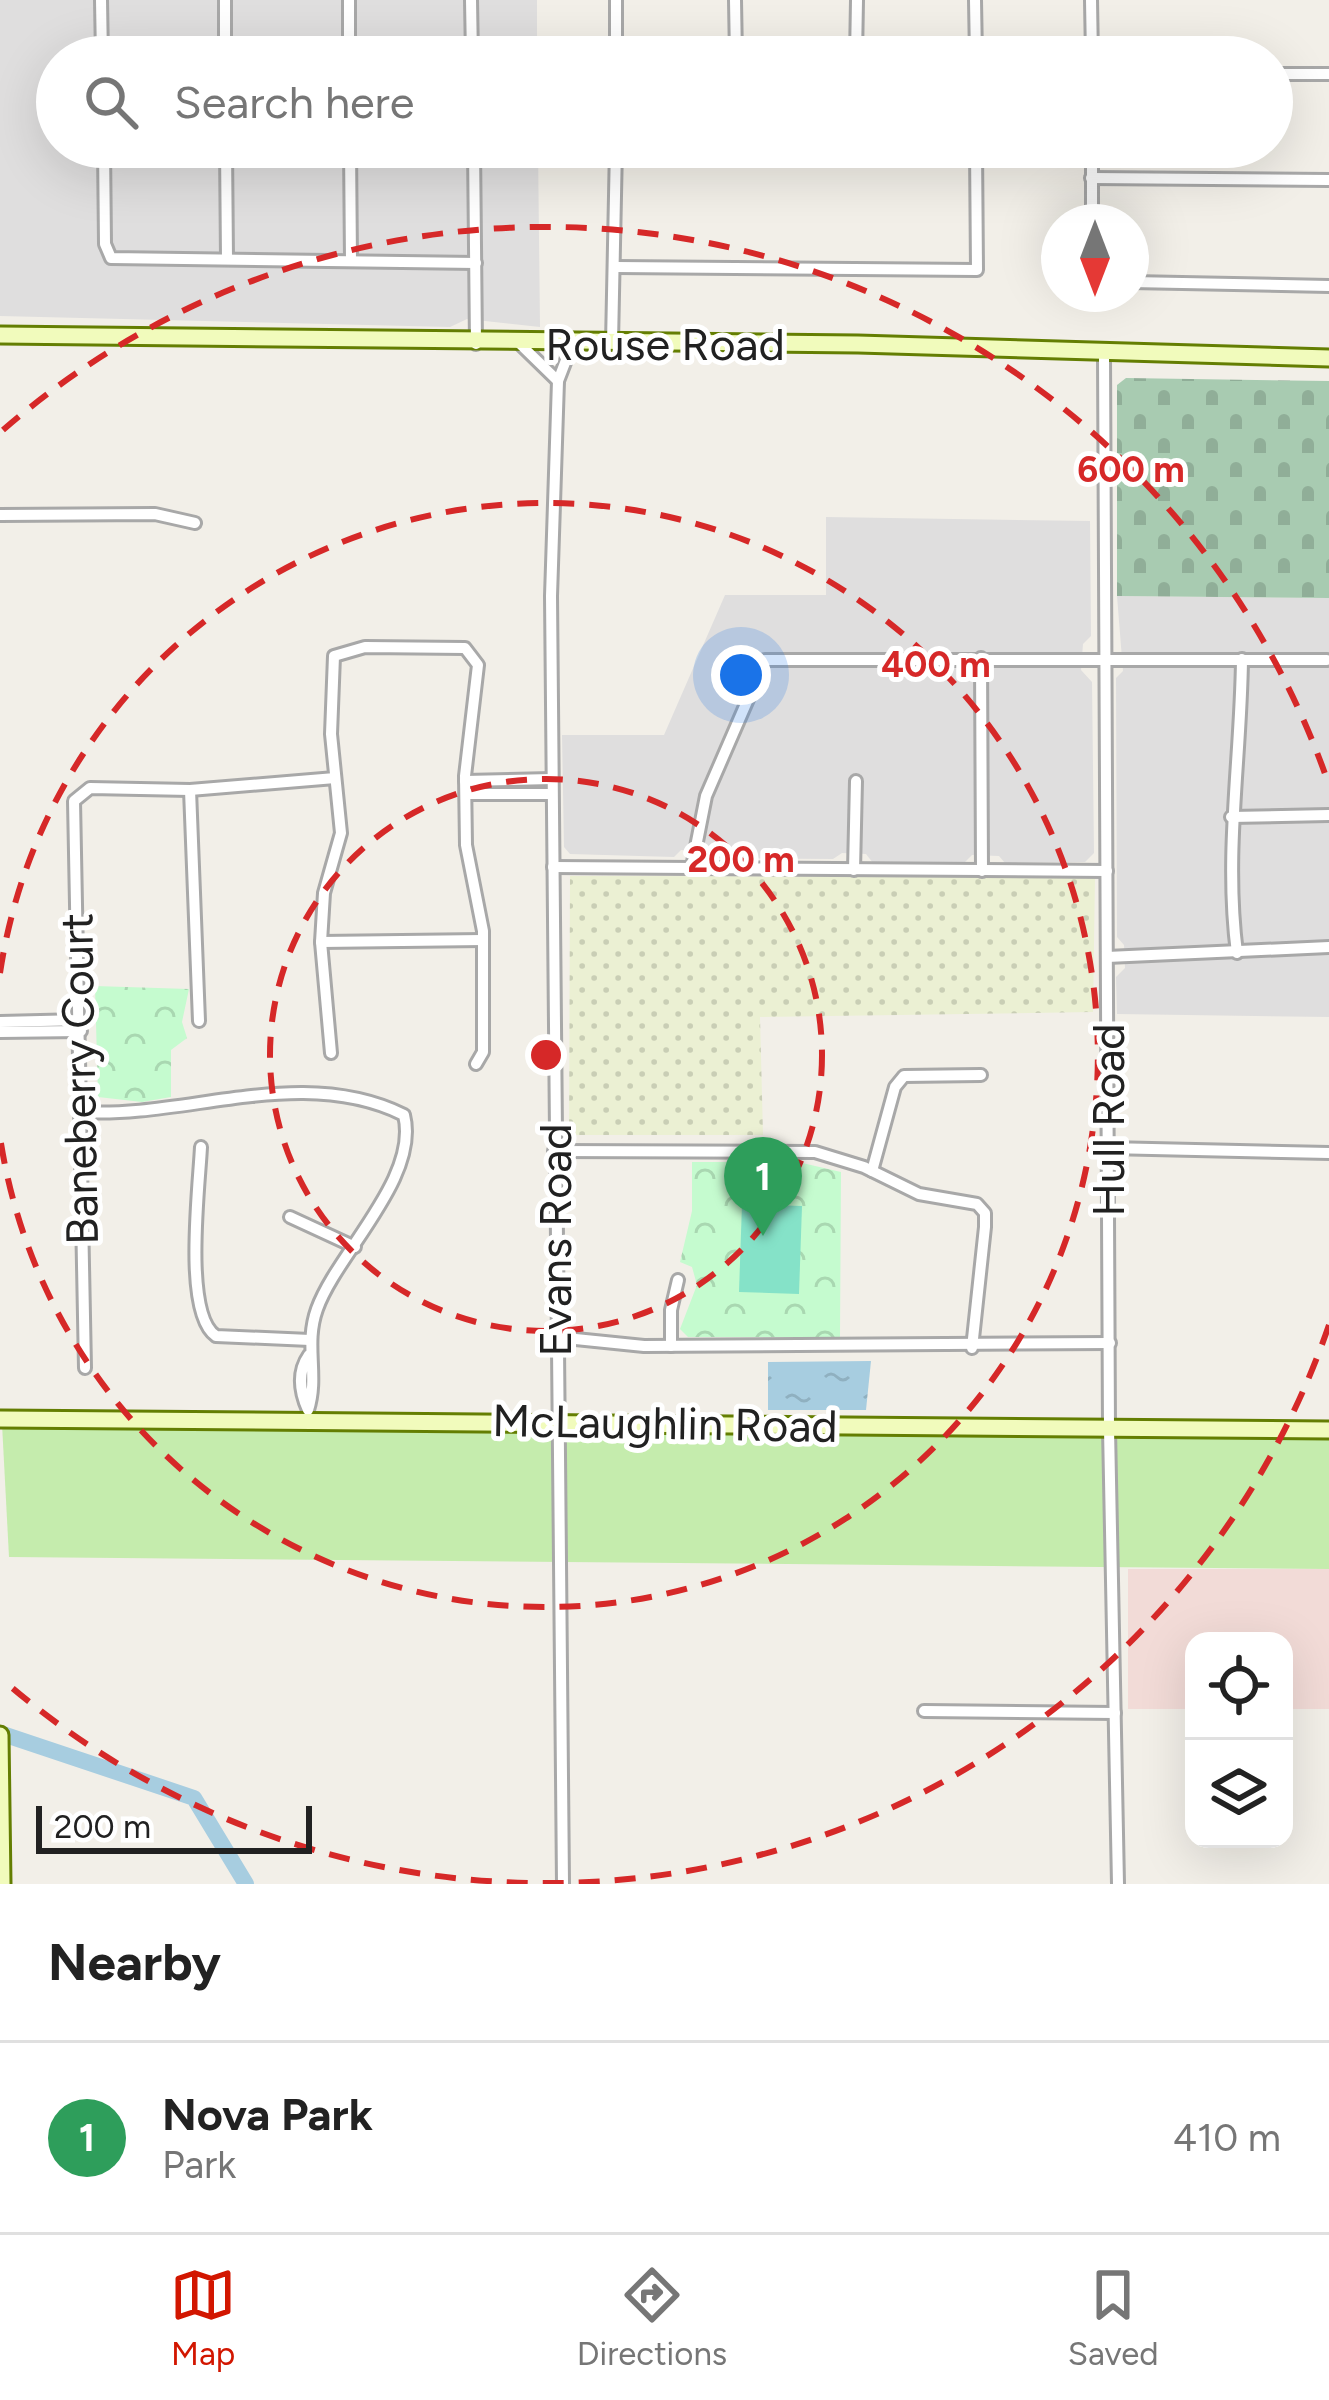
<!DOCTYPE html>
<html lang="en">
<head>
<meta charset="utf-8">
<style>
  body { margin:0; font-family:Figtree,sans-serif; background:#f6f6f6; color:#222 }
  .controls { position:absolute; right:36px; bottom:36px; display:grid; overflow:hidden; border-radius:24px; box-shadow:0 12px 48px #0002 }
  .controls button { width:108px; height:108px; display:grid; place-items:center; padding:0; border:0; border-bottom:3px solid #e0e0e0; background:#fff; color:#222; font:60px sans-serif }
  .compass { position:absolute; left:1041px; top:204px; width:108px; height:108px; border-radius:50%; background:#fff; box-shadow:0 12px 48px #0002; rotate:180deg }
  .scale { position:absolute; left:36px; bottom:30px; width:276px; box-sizing:border-box; padding-left:12px; border:6px solid #212121; border-top:0; font-size:33px; line-height:42px; white-space:nowrap; color:#212121; -webkit-text-stroke:9px #fff; paint-order:stroke }
  .you { position:absolute; left:741px; top:675px; width:42px; height:42px; margin:-30px; border:9px solid #fff; border-radius:50%; background:#1a73e8; box-shadow:0 0 0 18px #1a73e833 }
  .badge { display:grid; place-items:center; width:78px; height:78px; border-radius:50%; background:#d21600; color:#fff; font-size:39px; font-weight:700 }
  .pin { position:absolute; translate:-50% -99px; filter:drop-shadow(0 3px 6px #0008) }
  .pin::after { content:''; position:absolute; top:63px; width:42px; height:36px; background:inherit; clip-path:polygon(0 0,100% 0,50% 100%) }
  .list { margin:0; padding:0; list-style:none }
  h2 { display:flex; justify-content:space-between; align-items:center; height:156px; margin:0; padding:0 48px; font-size:51px }
  h2 small { font-size:39px; font-weight:400; color:#767676 }
  .list li { display:grid; grid-template-columns:78px 1fr auto; gap:36px; align-items:center; box-sizing:border-box; height:192px; padding:0 48px; border-top:3px solid #e0e0e0 }
  .list b { display:block; font-size:45px; white-space:nowrap }
  .list p { margin:0; font-size:39px; white-space:nowrap; color:#767676 }
  .list em { font-size:39px; font-style:normal; color:#767676 }
  .icon { flex:none; width:66px; height:66px; fill:none; stroke:currentColor; stroke-width:2; stroke-linecap:round; stroke-linejoin:round }
  .map { position:relative; flex:none; width:1329px; height:1884px; overflow:hidden }
  .search { position:absolute; background:#fff; box-shadow:0 12px 48px #0002; left:36px; right:36px; top:36px; height:132px; display:flex; align-items:center; gap:30px; box-sizing:border-box; padding:0 42px; border-radius:66px; color:#767676; font-size:45px }
  .sheet { height:348px; background:#fff }
  nav { display:flex; justify-content:space-around; align-items:center; box-sizing:border-box; height:168px; border-top:3px solid #e0e0e0; background:#fff; font-size:33px; color:#767676 }
  nav a { display:grid; justify-items:center; gap:6px }
  nav .on { color:#d21600 }
  .map>svg:first-child { display:block }
  .residential { fill:#dfdede }
  .commercial { fill:#f2dbd7 }
  .farmland { fill:url(#farmland-dots) }
  .grass { fill:#c5ecad }
  .cemetery { fill:url(#cemetery-stones) }
  .park { fill:url(#park-crowns) }
  .pitch { fill:#85e2c8 }
  .water { fill:url(#water-ripples) }
  .lines { fill:none; stroke-linecap:round; stroke-linejoin:round }
  .river { stroke:#a7cde0; stroke-width:16 }
  .street-casing { stroke:#a8a8a8; stroke-width:16 }
  .secondary-casing { stroke:#647e02; stroke-width:21 }
  .street { stroke:#fff; stroke-width:10 }
  .secondary { stroke:#f1fbbc; stroke-width:15 }
  .ring { fill:none; stroke:#d62828; stroke-width:6; stroke-dasharray:21 15 }
  .labels { text-anchor:middle; stroke-width:10; stroke-linejoin:round; paint-order:stroke }
  .street-label { font-size:45px; fill:#212121; stroke:#fff }
  .centre { fill:#d62828; stroke:#fff; stroke-width:6 }
  .ring-label { font-size:36px; text-anchor:middle; font-weight:bold; fill:#d62828; stroke:#fff; stroke-width:10; stroke-linejoin:round; paint-order:stroke }
</style>
</head>
<body>
<div class="map">
<svg width="1329" height="1884" viewBox="0 0 1329 1884">
  <defs>
    <pattern id="farmland-dots" width="8" height="8" patternUnits="userSpaceOnUse" patternTransform="scale(3)"><rect width="8" height="8" fill="#ebf0d3"/><path d="M2 2h.1M6 6h.1" fill="none" stroke="#c9ceb5" stroke-width="1.8" stroke-linecap="round"/></pattern>
    <pattern id="cemetery-stones" width="16" height="16" patternUnits="userSpaceOnUse" patternTransform="scale(3)"><rect width="16" height="16" fill="#a8cbb1"/><path d="M2 7V4a2 2 0 0 1 4 0v3zM10 15v-3a2 2 0 0 1 4 0v3z" fill="#90ae98"/></pattern>
    <pattern id="park-crowns" width="20" height="18" patternUnits="userSpaceOnUse" patternTransform="scale(3)"><rect width="20" height="18" fill="#c5fbcf"/><path d="M2 6a3 3 0 1 1 6 0M12 15a3 3 0 1 1 6 0" fill="none" stroke="#a9d7b1"/></pattern>
    <pattern id="water-ripples" width="26" height="14" patternUnits="userSpaceOnUse" patternTransform="scale(3)"><rect width="26" height="14" fill="#a7cde0"/><path d="M2 4q2-2 4 0t4 0M15 11q2-2 4 0t4 0" fill="none" stroke="#8fb0c0"/></pattern>
  </defs>
  <rect width="100%" height="100%" fill="#f2efe8"/>
  <g class="residential">
    <polygon points="0,0 537,0 537,57 57,57 57,147 538,147 540,327 467,319 450,327 0,316"/>
    <polygon points="826,517 1090,521 1091,636 1083,644 1081,670 1092,682 1094,853 1085,862 1005,863 999,856 972,855 965,862 873,863 866,854 842,853 833,859 711,858 705,852 681,850 674,857 570,854 564,847 562,735 664,735 725,595 826,595"/>
    <polygon points="1117,596 1329,598 1329,1017 1117,1014 1116,977 1125,968 1124,945 1117,937 1116,678 1123,671"/>
  </g>
  <polygon class="commercial" points="1128,1569 1329,1569 1329,1709 1284,1709 1284,1641 1194,1641 1194,1709 1128,1709"/>
  <polygon class="farmland" points="570,876 1095,877 1093,1012 760,1017 763,1135 569,1135"/>
  <polygon class="grass" points="2,1424 1329,1437 1329,1569 9,1557"/>
  <polygon class="cemetery" points="1126,378 1329,381 1329,598 1117,596 1117,385"/>
  <g class="park">
    <polygon points="95,986 189,989 182,1022 187,1038 171,1050 171,1097 142,1102 98,1097"/>
    <polygon points="692,1162 798,1162 841,1172 840,1337 688,1337 680,1329 697,1285 692,1267 680,1262 692,1211"/>
  </g>
  <polygon class="pitch" points="742,1204 802,1206 799,1294 739,1292"/>
  <polygon class="water" points="871,1361 866,1410 768,1410 768,1362"/>
  <g class="lines">
    <polyline class="river" points="0,1733 194,1798 246,1884"/>
    <g class="street-casing">
      <g id="street">
        <polyline points="101,0 102,57"/>
        <polyline points="225,0 225,57"/>
        <polyline points="349,0 349,57"/>
        <polyline points="471,0 472,57"/>
        <polyline points="616,0 616,57"/>
        <polyline points="735,0 736,57"/>
        <polyline points="975,0 976,57"/>
        <polyline points="1091,0 1092,57"/>
        <polyline points="856,57 857,0"/>
        <polyline points="1272,74 1329,74"/>
        <polyline points="104,147 105,244 111,258 476,263"/>
        <polyline points="226,147 227,259"/>
        <polyline points="350,147 351,260"/>
        <polyline points="474,147 476,344"/>
        <polyline points="736,147 736,148"/>
        <polyline points="1092,147 1092,222"/>
        <polyline points="1091,178 1329,180"/>
        <polyline points="616,267 977,270 976,147"/>
        <polyline points="1131,282 1329,286"/>
        <polyline points="519,343 558,381"/>
        <polyline points="612,343 616,147"/>
        <polyline points="1104,355 1109,1429 1118,1884"/>
        <polyline points="0,515 155,514 195,523"/>
        <polyline points="981,658 982,871"/>
        <polyline points="465,781 552,779"/>
        <polyline points="190,790 199,1021"/>
        <polyline points="466,794 552,794"/>
        <polyline points="1231,817 1329,815"/>
        <polyline points="553,867 1107,871"/>
        <polyline points="692,867 706,796 765,660 1327,660"/>
        <polyline points="854,870 856,781"/>
        <polyline points="321,942 483,940"/>
        <path d="M1237,953C1224,853 1241,758 1242,659"/>
        <polyline points="1107,957 1329,947"/>
        <polyline points="0,1022 81,1020"/>
        <polyline points="0,1032 81,1031"/>
        <polyline points="331,1053 321,942 324,893 341,833 331,734 334,656 365,647 465,648 478,665 465,776 466,845 483,931 483,1052 476,1064"/>
        <path d="M81,1112C186,1119 301,1064 404,1115C420,1178 337,1253 317,1309C304,1345 319,1375 308,1410C300,1392 297,1372 309,1355"/>
        <path d="M201,1147C199,1188 183,1314 216,1336L310,1340"/>
        <polyline points="1108,1148 1329,1153"/>
        <polyline points="554,1151 815,1152 864,1167 919,1194 977,1204 985,1213 985,1227 972,1348"/>
        <polyline points="872,1171 895,1087 904,1076 981,1075"/>
        <polyline points="290,1217 355,1247"/>
        <polyline points="556,1337 644,1346 1110,1343"/>
        <polyline points="671,1346 671,1310 678,1280"/>
        <polyline points="85,1368 74,801 90,788 190,790 335,778"/>
        <polyline points="924,1711 1115,1713"/>
        <polyline points="563,1884 551,596 558,381 573,342"/>
      </g>
    </g>
    <g class="secondary-casing">
      <g id="secondary">
        <polyline points="0,335 858,344 1329,358"/>
        <polyline points="0,1419 1329,1430"/>
        <polyline points="0,1735 2,1884"/>
      </g>
    </g>
    <use href="#street" class="street"/>
    <use href="#secondary" class="secondary"/>
  </g>
  <g class="ring">
    <circle cx="546" cy="1055" r="276"/>
    <path d="M0 973A552 552 0 1 1 0 1137"/>
    <path d="M1329 1325A828 828 0 0 1 3 1680M3 430A828 828 0 0 1 1329 785"/>
  </g>
  <g class="labels">
    <g class="street-label">
      <text x="665" y="360">Rouse Road</text>
      <text transform="translate(79 1079) rotate(-91)" y="16">Baneberry Court</text>
      <text transform="translate(1108 1120) rotate(-90)" y="16">Hull Road</text>
      <text transform="translate(555 1240) rotate(-90)" y="16">Evans Road</text>
      <text transform="translate(665 1423) rotate(1)" y="16">McLaughlin Road</text>
    </g>
  </g>
  <circle cx="546" cy="1055" r="18" class="centre"/>
  <g class="ring-label">
    <text x="1131" y="482">600 m</text>
    <text x="936" y="677">400 m</text>
    <text x="741" y="872">200 m</text>
  </g>
</svg>
<div class="controls">
<button><svg class="icon" aria-label="locate" viewBox="0 0 24 24"><circle cx="12" cy="12" r="6"/><path d="M12 2v4M12 18v4M2 12h4M18 12h4"/></svg></button>
<button><svg class="icon" aria-label="layers" viewBox="0 0 24 24"><path d="M12 4l9 5-9 5-9-5zM3 14l9 5 9-5"/></svg></button>
</div>
<svg class="compass" viewBox="-18 -18 36 36"><path d="M0-13l5 13h-10z" fill="#e53935"/><path d="M0 13l5-13h-10z" fill="#767676"/></svg>
<div class="scale">200 m</div>
<div class="you"></div>
<div class="pin badge" style="left:763px;top:1236px;background:#2e9e5b">1</div>
<div class="search"><svg class="icon" aria-label="search" viewBox="0 0 24 24"><circle cx="10" cy="10" r="6"/><path d="M15 15l6 6"/></svg>Search here</div>
</div>
<section class="sheet">
<h2>Nearby<small></small></h2>
<ul class="list">
<li><span class="badge" style="background:#2e9e5b">1</span><div><b>Nova Park</b><p>Park</p></div><em>410 m</em></li>
</ul>
</section>
<nav>
<a class="on"><svg class="icon" aria-label="map" viewBox="0 0 24 24"><path d="M3 6l6-2 6 2 6-2v14l-6 2-6-2-6 2zM9 4v14M15 6v14"/></svg>Map</a>
<a><svg class="icon" aria-label="directions" viewBox="0 0 24 24"><path d="M12 3l9 9-9 9-9-9zM9 14v-3h6M13 9l2 2-2 2"/></svg>Directions</a>
<a><svg class="icon" aria-label="saved" viewBox="0 0 24 24"><path d="M7 4h10v16l-5-4-5 4z"/></svg>Saved</a>
</nav>
</body>
</html>
